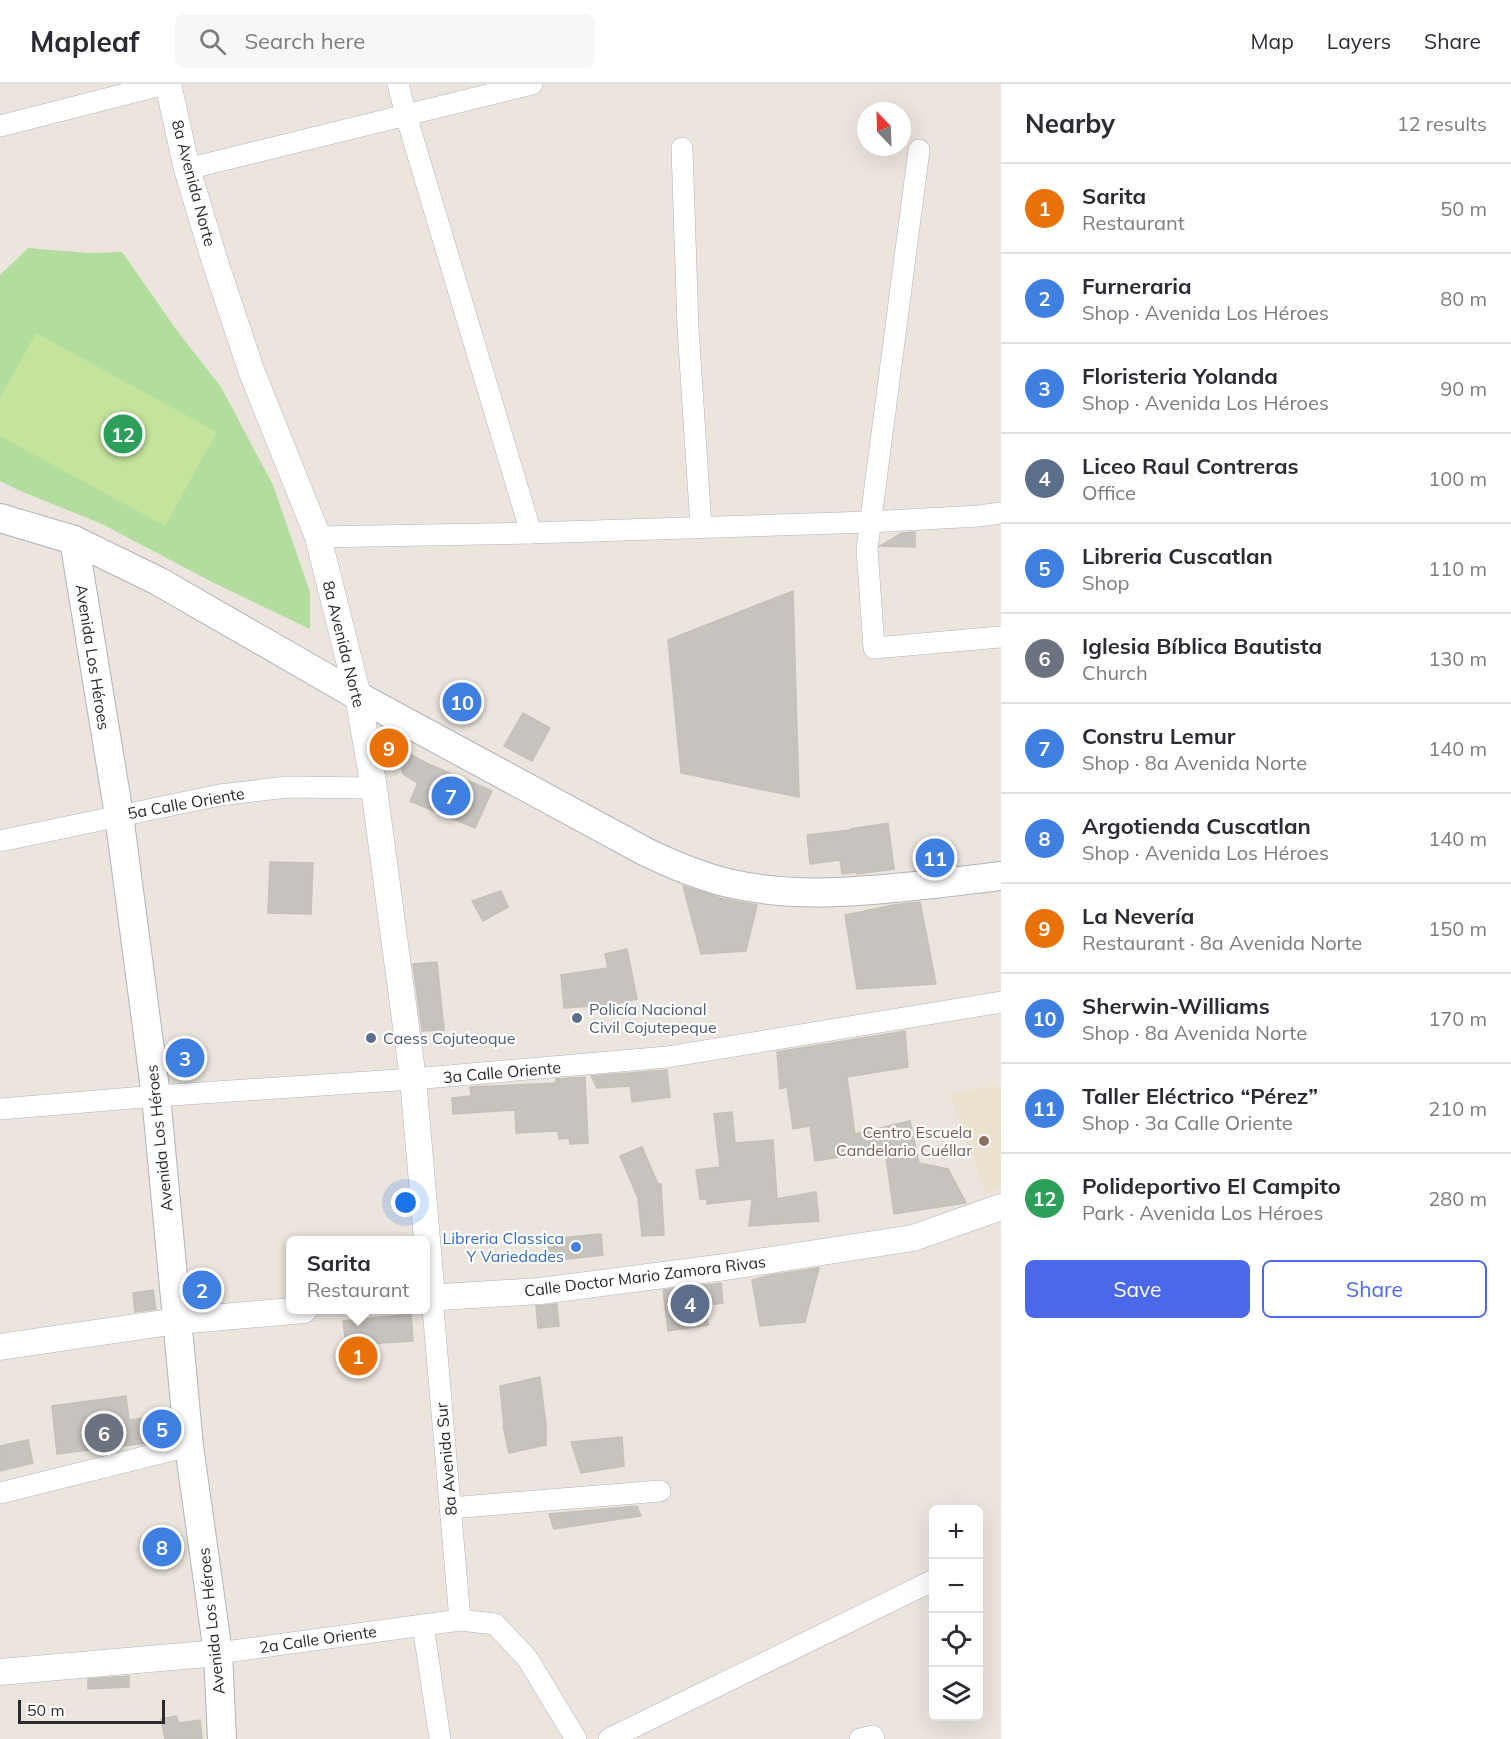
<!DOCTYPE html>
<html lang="en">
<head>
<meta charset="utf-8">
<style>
  body { margin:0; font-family:Mulish,sans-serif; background:#f7f7f7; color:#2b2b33 }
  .controls { position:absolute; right:18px; bottom:18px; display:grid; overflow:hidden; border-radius:9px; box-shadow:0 6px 24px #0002 }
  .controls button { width:54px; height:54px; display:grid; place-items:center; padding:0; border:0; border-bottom:2px solid #e1e1e2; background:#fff; color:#2b2b33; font:30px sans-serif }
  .compass { position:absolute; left:857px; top:18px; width:54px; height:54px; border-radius:50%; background:#fff; box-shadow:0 6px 24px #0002; rotate:337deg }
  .scale { position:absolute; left:18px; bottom:15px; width:147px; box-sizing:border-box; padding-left:6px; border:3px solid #2a2a2a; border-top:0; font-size:16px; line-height:21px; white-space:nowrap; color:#2a2a2a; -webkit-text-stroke:4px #fff; paint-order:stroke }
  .you { position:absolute; left:406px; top:1119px; width:21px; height:21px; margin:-15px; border:4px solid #fff; border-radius:50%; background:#1a73e8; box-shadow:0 0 0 9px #1a73e833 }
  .badge { display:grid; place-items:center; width:39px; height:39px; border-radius:50%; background:#4b67ea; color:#fff; font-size:20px; font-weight:700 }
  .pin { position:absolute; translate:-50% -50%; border:3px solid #fff; box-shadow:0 2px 6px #0006 }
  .popup { position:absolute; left:286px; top:1152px; width:144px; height:78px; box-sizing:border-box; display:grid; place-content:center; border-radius:9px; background:#fff; filter:drop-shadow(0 2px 4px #0005); font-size:20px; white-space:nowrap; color:#7c7c81 }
  .popup b { font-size:22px; color:#2b2b33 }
  .popup::after { content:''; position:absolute; left:50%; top:100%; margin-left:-12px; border:12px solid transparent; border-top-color:#fff }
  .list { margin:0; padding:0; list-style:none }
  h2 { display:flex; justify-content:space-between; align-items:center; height:78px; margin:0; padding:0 24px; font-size:26px }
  h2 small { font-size:20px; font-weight:400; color:#7c7c81 }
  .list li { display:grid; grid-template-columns:39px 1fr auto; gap:18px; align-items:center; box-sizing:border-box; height:90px; padding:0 24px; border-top:2px solid #e1e1e2 }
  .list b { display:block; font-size:22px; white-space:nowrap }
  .list p { margin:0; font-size:20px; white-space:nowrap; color:#7c7c81 }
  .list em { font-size:20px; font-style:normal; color:#7c7c81 }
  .actions { display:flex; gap:12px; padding:18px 24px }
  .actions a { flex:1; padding:14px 0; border:2px solid #4b67ea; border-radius:9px; text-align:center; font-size:21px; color:#4b67ea }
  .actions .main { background:#4b67ea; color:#fff }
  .icon { flex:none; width:33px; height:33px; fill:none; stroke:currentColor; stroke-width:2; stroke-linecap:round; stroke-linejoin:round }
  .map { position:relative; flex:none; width:1001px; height:1655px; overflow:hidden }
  header { display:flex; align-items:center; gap:36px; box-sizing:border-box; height:84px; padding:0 30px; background:#fff; border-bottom:2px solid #e1e1e2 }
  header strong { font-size:28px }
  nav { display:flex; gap:33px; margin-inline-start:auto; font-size:21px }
  .search { width:420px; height:54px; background:#f7f7f7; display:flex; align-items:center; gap:15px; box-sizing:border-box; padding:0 21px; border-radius:9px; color:#7c7c81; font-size:22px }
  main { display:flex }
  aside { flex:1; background:#fff }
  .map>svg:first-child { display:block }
  .education { fill:#ebe2ce }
  .green { fill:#b3dd9e }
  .pitch { fill:#c4e39b }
  .building { fill:#c6c2bd; stroke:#c6c1b7; stroke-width:1.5 }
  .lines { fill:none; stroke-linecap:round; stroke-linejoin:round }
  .minor-casing { stroke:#b1b3bc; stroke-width:22 }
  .tertiary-casing { stroke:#b1b3bc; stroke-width:27 }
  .secondary-casing { stroke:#b1b3bc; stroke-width:30 }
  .minor { stroke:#fff; stroke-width:21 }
  .tertiary { stroke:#fff; stroke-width:26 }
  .secondary { stroke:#fff; stroke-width:28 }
  .service-dot { fill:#5c6f8a; stroke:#fff; stroke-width:2 }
  .education-dot { fill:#8d6e63; stroke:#fff; stroke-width:2 }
  .shop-dot { fill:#3f7fe0; stroke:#fff; stroke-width:2 }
  .labels { text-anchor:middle; stroke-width:4.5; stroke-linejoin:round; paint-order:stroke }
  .street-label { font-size:16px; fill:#2a2a2a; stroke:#fff }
  .service-label { font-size:16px; fill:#4e5e75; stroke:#fff; text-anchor:start }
  .education-label { font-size:16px; fill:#785e54; stroke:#fff; text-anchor:end }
  .shop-label { font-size:16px; fill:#366cbe; stroke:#fff; text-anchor:end }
</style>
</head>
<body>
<header>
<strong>Mapleaf</strong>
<div class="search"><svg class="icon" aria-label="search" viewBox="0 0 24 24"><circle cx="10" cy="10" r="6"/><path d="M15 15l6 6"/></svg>Search here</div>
<nav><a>Map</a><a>Layers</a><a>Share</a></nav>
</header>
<main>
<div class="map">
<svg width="1001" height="1655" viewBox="0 0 1001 1655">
  <rect width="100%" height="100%" fill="#ebe5dd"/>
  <polygon class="education" points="1001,1001 1001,1104 986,1109 949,1010"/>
  <polygon class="green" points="28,164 88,169 122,168 178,248 221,303 273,401 310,508 310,545 212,498 102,440 18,406 0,397 0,191"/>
  <polygon class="pitch" points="36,249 217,348 165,442 0,352 0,314"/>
  <g class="building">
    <polygon points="915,448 915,463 880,462 902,449"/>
    <polygon points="793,507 799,713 681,689 668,556"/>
    <polygon points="449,601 481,609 475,635 442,627"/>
    <polygon points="523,629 550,644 532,677 504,662"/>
    <polygon points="381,654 426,679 492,707 475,744 410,717 418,699 403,690 399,674 384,675"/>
    <polygon points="888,739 894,785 857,790 857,788 842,790 840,776 810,780 807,751 851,746 851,745"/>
    <polygon points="270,778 313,779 311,830 268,829"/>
    <polygon points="683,802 724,815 757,821 746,867 701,870"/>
    <polygon points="501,807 508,823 483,837 472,817"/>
    <polygon points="920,818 936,900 857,905 845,831 893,821"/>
    <polygon points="627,865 637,915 611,921 564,924 561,891 608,884 605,870"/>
    <polygon points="437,878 444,946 422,947 413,880"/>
    <polygon points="905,947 908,983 847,993 855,1050 910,1037 919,1079 948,1085 966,1119 894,1130 885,1066 815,1077 810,1042 793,1045 787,1003 780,1005 777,968"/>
    <polygon points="667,986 670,1013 632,1018 630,1002 597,1004 591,992"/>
    <polygon points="585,993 588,1059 570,1060 569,1054 559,1055 558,1047 516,1049 515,1026 453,1030 452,1014 471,1012 470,1003 556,999 556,995"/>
    <polygon points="732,1028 735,1059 773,1056 777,1115 816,1108 819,1137 749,1142 752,1115 707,1120 707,1115 700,1115 696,1086 720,1083 714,1030"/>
    <polygon points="642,1063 658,1100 661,1100 664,1151 642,1152 638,1114 620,1072"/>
    <polygon points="601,1150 603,1171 550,1177 548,1155"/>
    <polygon points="819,1184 805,1238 760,1242 752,1196 771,1191"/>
    <polygon points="215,1193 217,1215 192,1218 190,1196"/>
    <polygon points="721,1199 723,1219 706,1221 708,1241 668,1247 663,1206"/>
    <polygon points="153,1206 156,1225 135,1228 133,1209"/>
    <polygon points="557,1220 559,1242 538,1244 536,1222"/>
    <polygon points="411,1230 413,1257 367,1260 370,1284 349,1287 343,1237"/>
    <polygon points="540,1293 546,1341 546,1361 509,1369 503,1342 504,1342 500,1302"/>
    <polygon points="126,1312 129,1336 166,1331 170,1354 148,1359 57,1370 52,1322"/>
    <polygon points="622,1353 624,1382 581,1389 571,1358"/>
    <polygon points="28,1356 33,1379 0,1387 0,1362"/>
    <polygon points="637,1422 641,1432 554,1445 549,1430"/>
    <polygon points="182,1452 184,1468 143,1474 140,1458"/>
    <polygon points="129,1592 129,1603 88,1605 88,1595"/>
    <polygon points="176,1632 179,1639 200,1636 202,1655 165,1655 161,1635"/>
  </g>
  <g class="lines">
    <g class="minor-casing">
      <g id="minor">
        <polyline points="398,0 406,31 531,449"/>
        <polyline points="0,42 165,0"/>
        <polyline points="682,64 688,244 701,443"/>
        <polyline points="919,66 867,465 874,564 1001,553"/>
        <polyline points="187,85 532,0"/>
        <polyline points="318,453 531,449 869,438 979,432 1001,429"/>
        <polyline points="0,757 220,711 287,703 374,704"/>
        <polyline points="0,1025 156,1012 413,995 667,973 1001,918"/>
        <polyline points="432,1213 460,1536"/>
        <polyline points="0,1409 189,1362"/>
        <polyline points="450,1424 660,1407"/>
        <polyline points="423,1541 440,1655"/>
        <polyline points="218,1569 460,1536 495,1540 527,1574 576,1655"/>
        <polyline points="609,1655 934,1496"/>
        <polyline points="860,1655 873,1652 874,1655"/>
      </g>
    </g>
    <g class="tertiary-casing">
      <g id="tertiary">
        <polyline points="168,0 187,85 216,181 251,286 318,453 358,612 374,704 413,995 432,1213"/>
        <polyline points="425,1214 540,1207 725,1183 913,1154 1001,1123"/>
        <polyline points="0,1263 177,1237 304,1226"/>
        <polyline points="0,1588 218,1569"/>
      </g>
    </g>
    <g class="secondary-casing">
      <g id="secondary">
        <path d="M0,434L74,456L158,497L358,612L646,768C673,781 699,792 728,799C788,813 844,809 905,803C937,800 969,796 1001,792"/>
        <polyline points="74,456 119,731 156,1012 189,1362 218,1569 222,1655"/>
      </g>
    </g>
    <use href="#minor" class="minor"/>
    <use href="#tertiary" class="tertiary"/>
    <use href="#secondary" class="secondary"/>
  </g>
  <g class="service-dot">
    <circle cx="577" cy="934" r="6"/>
    <circle cx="371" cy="954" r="6"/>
  </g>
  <circle class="education-dot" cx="984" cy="1057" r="6"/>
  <circle class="shop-dot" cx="576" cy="1163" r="6"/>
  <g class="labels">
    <g class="street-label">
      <text transform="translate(194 99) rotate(75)" y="6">8a Avenida Norte</text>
      <text transform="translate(344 560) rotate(76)" y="6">8a Avenida Norte</text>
      <text transform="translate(93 573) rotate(81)" y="6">Avenida Los Héroes</text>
      <text transform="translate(186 719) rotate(-10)" y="6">5a Calle Oriente</text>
      <text transform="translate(502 988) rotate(-5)" y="6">3a Calle Oriente</text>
      <text transform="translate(159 1054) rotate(-96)" y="6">Avenida Los Héroes</text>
      <text transform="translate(645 1192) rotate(-7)" y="6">Calle Doctor Mario Zamora Rivas</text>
      <text transform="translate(446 1375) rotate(-95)" y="6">8a Avenida Sur</text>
      <text transform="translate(211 1537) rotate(-96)" y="6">Avenida Los Héroes</text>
      <text transform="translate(318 1555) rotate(-8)" y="6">2a Calle Oriente</text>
    </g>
    <g class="service-label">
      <text x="589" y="931">Policía Nacional<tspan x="589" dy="18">Civil Cojutepeque</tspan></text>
      <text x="383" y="960">Caess Cojuteoque</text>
    </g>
    <g class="education-label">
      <text x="972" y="1054">Centro Escuela<tspan x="972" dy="18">Candelario Cuéllar</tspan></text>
    </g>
    <g class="shop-label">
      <text x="564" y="1160">Libreria Classica<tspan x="564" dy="18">Y Variedades</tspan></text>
    </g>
  </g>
</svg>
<div class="controls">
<button>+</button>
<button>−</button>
<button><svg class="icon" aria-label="locate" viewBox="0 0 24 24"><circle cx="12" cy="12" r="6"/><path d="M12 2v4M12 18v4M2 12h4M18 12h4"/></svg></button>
<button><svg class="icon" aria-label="layers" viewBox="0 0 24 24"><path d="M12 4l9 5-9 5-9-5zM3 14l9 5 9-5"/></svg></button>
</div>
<svg class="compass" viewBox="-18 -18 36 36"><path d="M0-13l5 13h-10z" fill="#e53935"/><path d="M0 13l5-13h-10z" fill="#7c7c81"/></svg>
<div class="scale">50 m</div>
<div class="you"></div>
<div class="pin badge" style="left:358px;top:1272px;background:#e8710a">1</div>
<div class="popup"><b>Sarita</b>Restaurant</div>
<div class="pin badge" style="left:202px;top:1206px;background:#3f7fe0">2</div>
<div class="pin badge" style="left:185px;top:974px;background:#3f7fe0">3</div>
<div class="pin badge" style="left:690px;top:1220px;background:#5c6f8a">4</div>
<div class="pin badge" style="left:162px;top:1345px;background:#3f7fe0">5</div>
<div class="pin badge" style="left:104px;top:1349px;background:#6b7280">6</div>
<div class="pin badge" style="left:451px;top:712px;background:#3f7fe0">7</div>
<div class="pin badge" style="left:162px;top:1463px;background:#3f7fe0">8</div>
<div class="pin badge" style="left:389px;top:664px;background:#e8710a">9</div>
<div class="pin badge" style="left:462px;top:618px;background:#3f7fe0">10</div>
<div class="pin badge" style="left:935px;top:774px;background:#3f7fe0">11</div>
<div class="pin badge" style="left:123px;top:350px;background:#2e9e5b">12</div>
</div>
<aside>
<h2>Nearby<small>12 results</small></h2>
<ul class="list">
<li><span class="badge" style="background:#e8710a">1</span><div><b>Sarita</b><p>Restaurant</p></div><em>50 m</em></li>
<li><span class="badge" style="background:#3f7fe0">2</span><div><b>Furneraria</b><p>Shop · Avenida Los Héroes</p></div><em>80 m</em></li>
<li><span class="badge" style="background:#3f7fe0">3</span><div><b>Floristeria Yolanda</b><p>Shop · Avenida Los Héroes</p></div><em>90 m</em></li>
<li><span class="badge" style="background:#5c6f8a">4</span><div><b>Liceo Raul Contreras</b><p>Office</p></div><em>100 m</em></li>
<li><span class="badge" style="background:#3f7fe0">5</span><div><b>Libreria Cuscatlan</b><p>Shop</p></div><em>110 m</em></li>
<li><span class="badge" style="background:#6b7280">6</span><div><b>Iglesia Bíblica Bautista</b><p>Church</p></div><em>130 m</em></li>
<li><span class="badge" style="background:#3f7fe0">7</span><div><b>Constru Lemur</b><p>Shop · 8a Avenida Norte</p></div><em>140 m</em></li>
<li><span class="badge" style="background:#3f7fe0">8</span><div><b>Argotienda Cuscatlan</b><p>Shop · Avenida Los Héroes</p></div><em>140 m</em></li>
<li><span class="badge" style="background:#e8710a">9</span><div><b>La Nevería</b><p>Restaurant · 8a Avenida Norte</p></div><em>150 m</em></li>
<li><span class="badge" style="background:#3f7fe0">10</span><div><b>Sherwin-Williams</b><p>Shop · 8a Avenida Norte</p></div><em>170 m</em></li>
<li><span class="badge" style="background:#3f7fe0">11</span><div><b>Taller Eléctrico “Pérez”</b><p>Shop · 3a Calle Oriente</p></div><em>210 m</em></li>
<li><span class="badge" style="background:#2e9e5b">12</span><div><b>Polideportivo El Campito</b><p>Park · Avenida Los Héroes</p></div><em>280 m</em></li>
</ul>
<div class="actions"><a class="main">Save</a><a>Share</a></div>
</aside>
</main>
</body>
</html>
